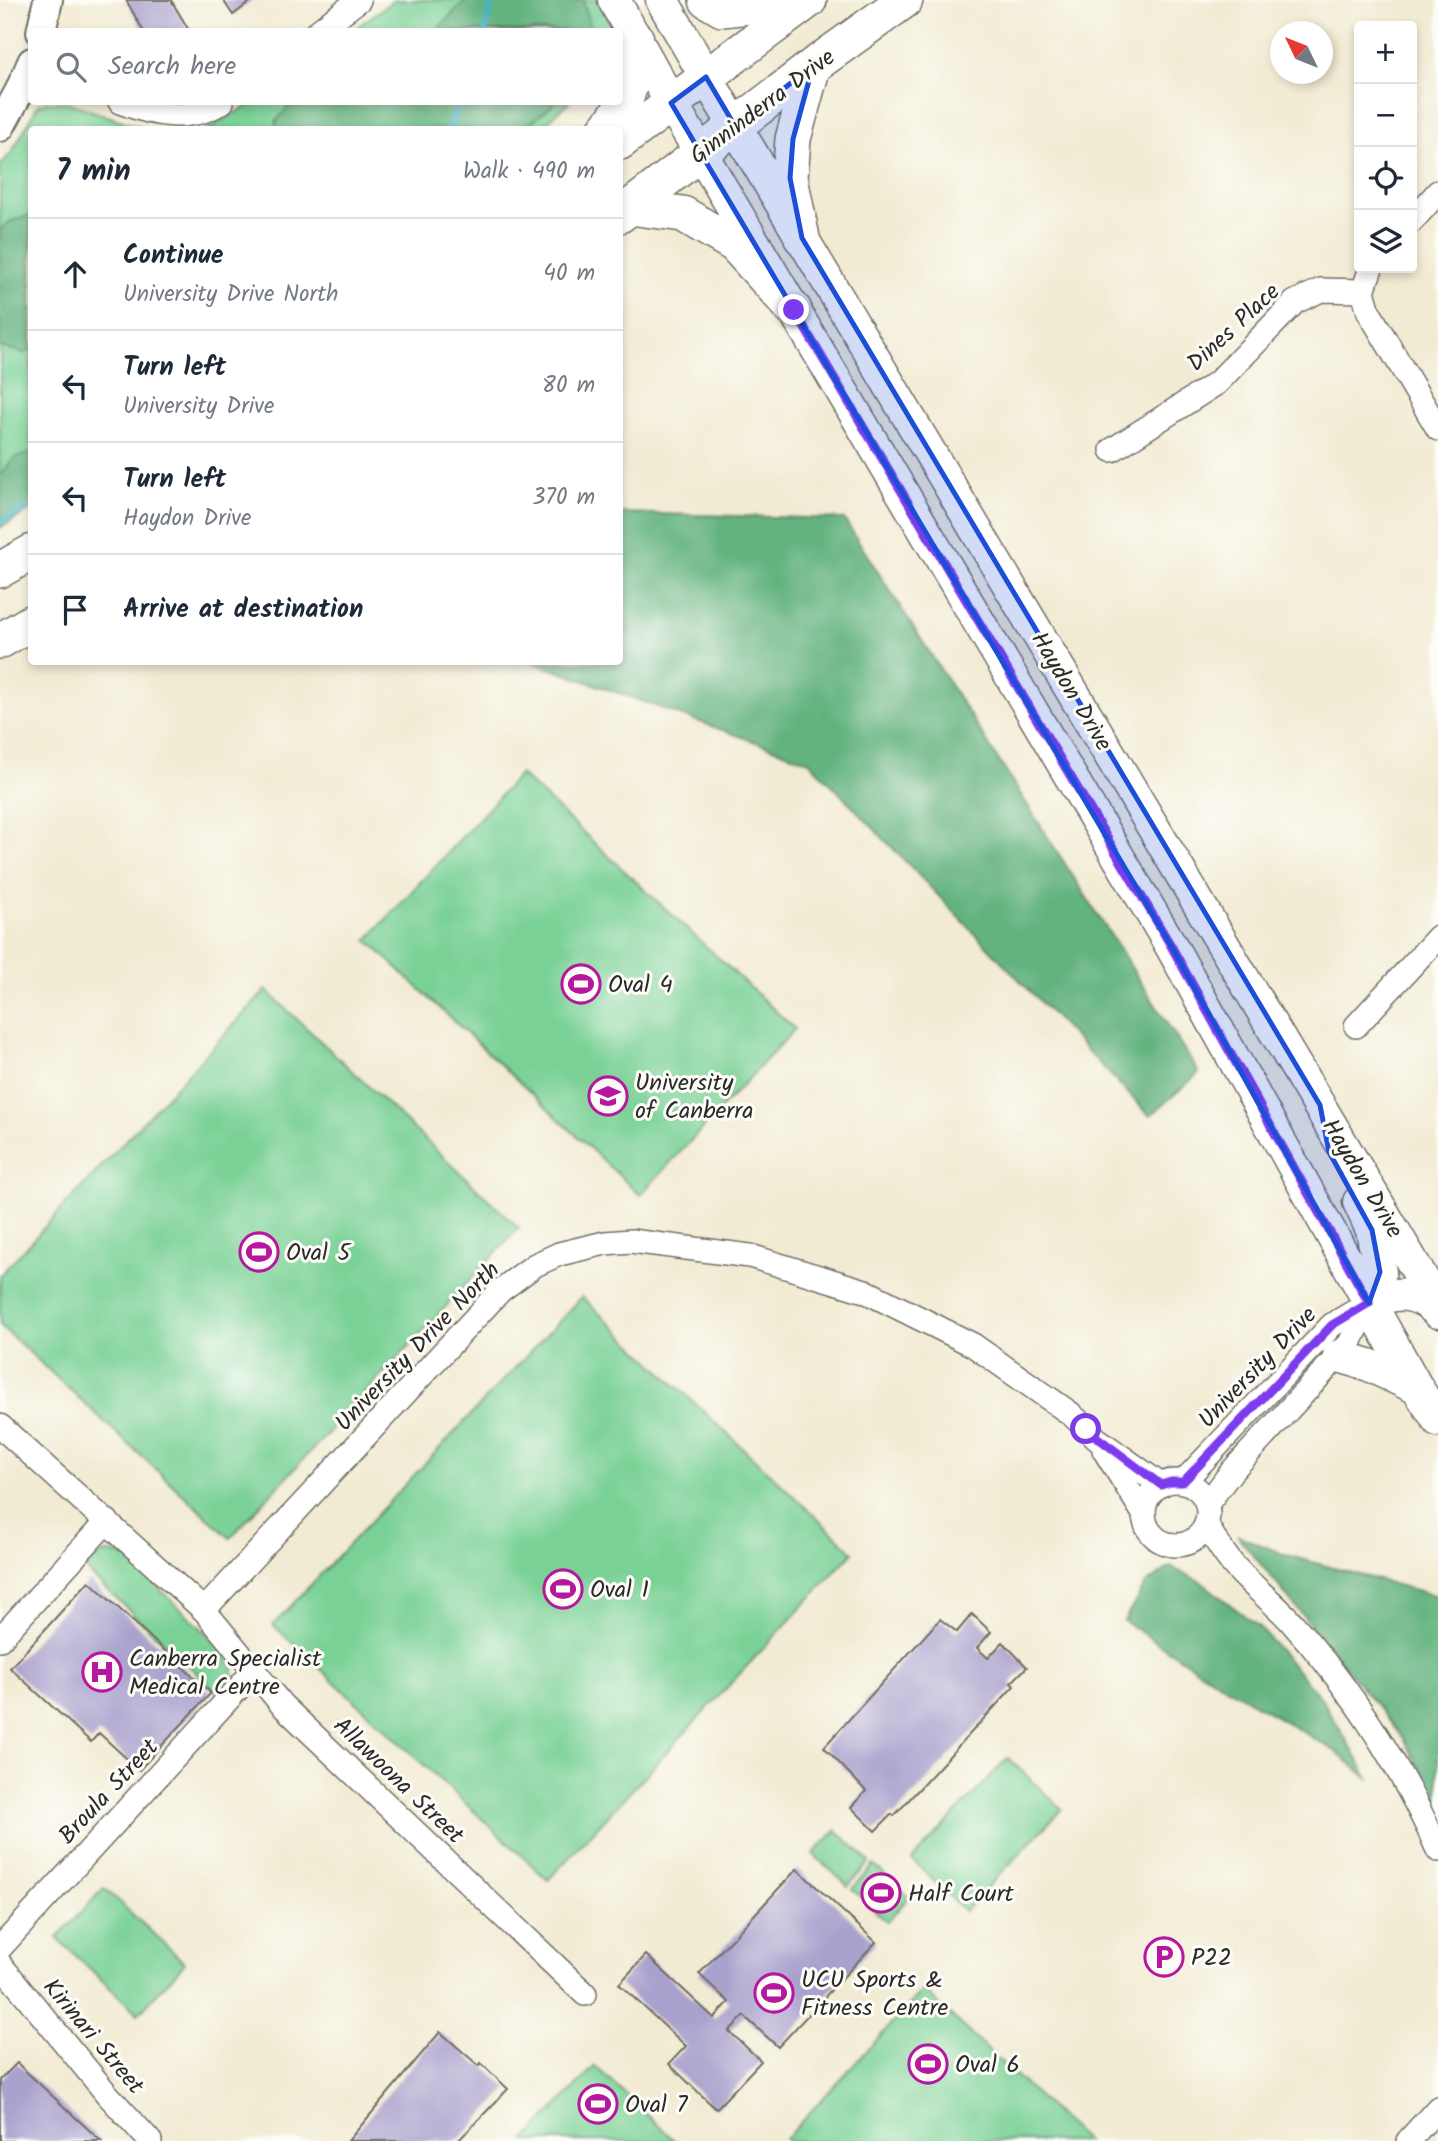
<!DOCTYPE html>
<html lang="en">
<head>
<meta charset="utf-8">
<style>
  body { margin:0; font-family:Kalam,sans-serif; background:#f2f2f3; color:#1f2937 }
  .controls { position:absolute; right:21px; top:21px; display:grid; overflow:hidden; border-radius:7px; box-shadow:0 4px 10px #0003 }
  .controls button { width:63px; height:63px; display:grid; place-items:center; padding:0; border:0; border-bottom:2px solid #e0e1e3; background:#fff; color:#1f2937; font:35px sans-serif }
  .compass { position:absolute; left:1270px; top:21px; width:63px; height:63px; border-radius:50%; background:#fff; box-shadow:0 4px 10px #0003; rotate:313deg }
  .stop { position:absolute; width:21px; height:21px; margin:-16px; border:5px solid #7c3aed; border-radius:50%; background:#fff }
  .stop.end { background:#7c3aed; border-color:#fff; box-shadow:0 2px 7px #0008 }
  .list { margin:0; padding:0; list-style:none }
  h2 { display:flex; justify-content:space-between; align-items:center; height:91px; margin:0; padding:0 28px; font-size:30px }
  h2 small { font-size:23px; font-weight:400; color:#747a83 }
  .list li { display:grid; grid-template-columns:46px 1fr auto; gap:21px; align-items:center; box-sizing:border-box; height:112px; padding:0 28px; border-top:2px solid #e0e1e3 }
  .list b { display:block; font-size:26px; white-space:nowrap }
  .list p { margin:0; font-size:23px; white-space:nowrap; color:#747a83 }
  .list em { font-size:23px; font-style:normal; color:#747a83 }
  .icon { flex:none; width:38px; height:38px; fill:none; stroke:currentColor; stroke-width:2; stroke-linecap:round; stroke-linejoin:round }
  .map { position:relative; flex:none; width:1438px; height:2141px; overflow:hidden }
  .search { position:absolute; background:#fff; box-shadow:0 4px 10px #0003; left:28px; top:28px; width:595px; height:77px; display:flex; align-items:center; gap:18px; box-sizing:border-box; padding:0 24px; border-radius:7px; color:#747a83; font-size:26px }
  .panel { position:absolute; background:#fff; box-shadow:0 4px 10px #0003; left:28px; top:126px; width:595px; height:539px; border-radius:7px }
  .map>svg:first-child { display:block }
  .green { fill:#7ad196; stroke:#527e60; stroke-width:2 }
  .forest { fill:#63b37f; stroke:#476f55; stroke-width:2 }
  .lines { fill:none; stroke-linecap:round; stroke-linejoin:round }
  .stream { stroke:#4ab2c9; stroke-width:6 }
  .building { fill:#aaa2ce }
  .minor-casing { stroke:#716e66; stroke-width:26 }
  .tertiary-casing { stroke:#716e66; stroke-width:32 }
  .secondary-casing { stroke:#716e66; stroke-width:35 }
  .primary-casing { stroke:#716e66; stroke-width:38 }
  .minor { stroke:#fff; stroke-width:23 }
  .tertiary { stroke:#fff; stroke-width:28 }
  .secondary { stroke:#fff; stroke-width:32 }
  .primary { stroke:#fff; stroke-width:35 }
  .route { stroke:#7c3aed; stroke-width:9 }
  .marked { fill:#1d4ed8; fill-opacity:0.2; stroke:#1d4ed8; stroke-width:5; stroke-linejoin:round }
  .labels { text-anchor:middle; stroke-width:6; stroke-linejoin:round; paint-order:stroke }
  .street-label { font-size:24px; fill:#2b2b2b; stroke:#fdfcf7 }
  .poi-label { font-size:24px; fill:#2b2b2b; stroke:#fdfcf7; text-anchor:start }
</style>
</head>
<body>
<div class="map">
<svg width="1438" height="2141" viewBox="0 0 1438 2141">
  <rect width="100%" height="100%" fill="#fdfcf7"/>
  <filter id="ink" filterUnits="userSpaceOnUse"><feTurbulence type="fractalNoise" baseFrequency=".0143" numOctaves="2"/><feDisplacementMap in="SourceGraphic" scale="14" xChannelSelector="R" yChannelSelector="G"/><feConvolveMatrix kernelMatrix="1 2 1 2 8 2 1 2 1" color-interpolation-filters="sRGB"/></filter>
  <filter id="wash" filterUnits="userSpaceOnUse"><feTurbulence type="fractalNoise" baseFrequency=".00686" numOctaves="4" result="noise"/><feDisplacementMap in="SourceGraphic" scale="28" xChannelSelector="R" yChannelSelector="G"/><feGaussianBlur stdDeviation="1.57" result="paint"/><feColorMatrix in="noise" values="0 0 0 0 0 0 0 0 0 0 0 0 0 0 0 0 0 1.4 0 .05"/><feComposite in="paint" operator="in"/></filter>
  <g filter="url(#wash)">
    <rect width="100%" height="100%" fill="#f2ebd3"/>
    <g class="green">
      <polygon points="394,0 598,0 616,32 350,32"/>
      <polygon points="46,102 67,102 145,129 32,130 31,493 0,510 0,166 12,152 38,105"/>
      <polygon points="254,102 569,102 540,129 206,130"/>
      <polygon points="520,774 795,1029 640,1195 367,940"/>
      <polygon points="266,990 519,1228 230,1538 0,1325 0,1275"/>
      <polygon points="582,1297 853,1552 548,1880 273,1625"/>
      <polygon points="104,1553 119,1554 127,1558 218,1644 233,1668 232,1686 227,1683 219,1694 91,1575 85,1567"/>
      <polygon points="1008,1758 1062,1809 965,1911 912,1860"/>
      <polygon points="836,1830 870,1862 848,1886 813,1854"/>
      <polygon points="874,1865 909,1897 887,1922 852,1889"/>
      <polygon points="104,1888 185,1963 138,2014 57,1938"/>
      <polygon points="923,1990 1086,2141 788,2141 785,2139"/>
      <polygon points="595,2066 675,2141 525,2141"/>
    </g>
    <g class="forest">
      <polygon points="466,0 583,0 592,31 406,31 437,30"/>
      <polygon points="293,102 556,102 523,129 276,129 276,121"/>
      <polygon points="31,215 31,350 24,353 0,347 0,230 11,221"/>
      <polygon points="31,453 31,510 0,528 0,476 14,458"/>
      <polygon points="620,513 844,519 1199,1073 1150,1116 809,761 532,662 620,662"/>
      <polygon points="1237,1535 1286,1555 1438,1596 1438,1804 1403,1738"/>
      <polygon points="1170,1567 1200,1581 1259,1627 1322,1699 1370,1780 1335,1751 1201,1672 1124,1621 1146,1584"/>
    </g>
    <g class="lines">
      <g class="stream">
        <polyline points="485,32 492,0"/>
        <polyline points="447,130 460,102"/>
        <polyline points="0,522 27,508"/>
      </g>
    </g>
    <g id="blocks">
      <g class="building">
        <polygon points="126,0 171,0 190,32 144,32"/>
        <polygon points="223,0 253,0 233,15"/>
        <polygon points="89,1581 211,1693 139,1770 99,1733 91,1742 10,1668"/>
        <polygon points="972,1614 991,1632 977,1648 988,1658 1003,1642 1027,1667 1011,1683 1014,1686 894,1816 892,1814 875,1831 851,1807 866,1791 824,1747 940,1619 957,1632"/>
        <polygon points="797,1869 876,1942 778,2047 744,2016 729,2031 761,2061 716,2109 669,2064 686,2046 619,1984 646,1955 714,2018 729,2002 699,1974"/>
        <polygon points="440,2032 479,2066 481,2063 508,2089 458,2141 348,2141"/>
        <polygon points="17,2063 61,2104 101,2141 0,2141 0,2080"/>
      </g>
    </g>
  </g>
  <g filter="url(#ink)">
    <use href="#blocks" fill-opacity="0" stroke="#716e66" stroke-width="2"/>
    <g class="lines">
      <g class="minor-casing">
        <g id="minor">
          <polyline points="317,32 359,0"/>
          <path d="M120,102C154,115 189,123 222,102"/>
          <polyline points="1412,221 1438,192"/>
          <polyline points="1371,268 1363,291 1369,312 1438,429"/>
          <polyline points="1112,450 1217,383 1295,302 1321,290 1363,291"/>
          <polyline points="1356,1026 1438,937"/>
          <polyline points="0,1426 204,1610 282,1705 585,1994"/>
          <polyline points="1104,1450 1144,1514"/>
          <circle cx="1176" cy="1513" r="32"/>
          <polyline points="1183,1482 1332,1325 1369,1303"/>
          <polyline points="1207,1504 1232,1471 1350,1343 1369,1303"/>
          <path d="M1206,1525C1216,1540 1225,1557 1237,1569C1255,1589 1277,1605 1294,1625C1354,1693 1402,1768 1438,1850"/>
          <polyline points="204,1610 501,1290 535,1265 559,1254 605,1243 631,1241 750,1256 865,1291 973,1345 1071,1414 1097,1439 1161,1485"/>
          <polyline points="0,1639 107,1521"/>
          <polyline points="0,1948 255,1670"/>
          <polyline points="0,1964 107,2094 150,2141"/>
          <polyline points="1408,2141 1438,2108"/>
        </g>
      </g>
      <g class="tertiary-casing">
        <g id="tertiary">
          <polyline points="41,32 48,0"/>
          <polyline points="0,127 19,92 32,62"/>
        </g>
      </g>
      <g class="secondary-casing">
        <g id="secondary">
          <polyline points="614,0 671,103 1170,944 1417,1388 1438,1420"/>
          <polyline points="662,0 706,77 1438,1305"/>
          <polyline points="1359,1202 1372,1230 1380,1272 1369,1303"/>
          <path d="M1369,1303C1396,1291 1417,1290 1438,1312"/>
          <polyline points="1339,1356 1369,1365 1417,1388"/>
        </g>
      </g>
      <g class="primary-casing">
        <g id="primary">
          <polyline points="707,0 722,9 767,4 772,0"/>
          <path d="M605,130C634,97 630,80 636,39"/>
          <polyline points="620,142 809,0"/>
          <polyline points="629,207 683,214 735,245 794,310"/>
          <polyline points="620,215 813,66 905,0"/>
          <polyline points="802,238 790,178 793,139 813,66"/>
          <polyline points="0,570 32,552"/>
          <polyline points="0,641 32,622"/>
        </g>
      </g>
      <use href="#minor" class="minor"/>
      <use href="#tertiary" class="tertiary"/>
      <use href="#secondary" class="secondary"/>
      <use href="#primary" class="primary"/>
    </g>
  </g>
  <g class="lines" filter="url(#ink)">
    <polyline class="route" points="794,310 1170,944 1369,1303 1332,1325 1183,1482 1171,1482 1161,1485 1086,1429"/>
  </g>
  <path class="marked" d="M813,66L793,139L790,178L802,238L1320,1105L1329,1152L1372,1230L1380,1272L1369,1303L1170,944L671,103L706,77L735,126Z"/>
  <defs>
    <g id="stadium-ring" transform="scale(2.0125)"><circle r="9.5" fill="#fdfcf7" stroke="#b5179e" stroke-width="1.5"/><path d="M0-5a6.5 5 0 1 0 0 10a6.5 5 0 1 0 0-10ZM-3.5-1.8h7v3.6h-7Z" fill="#b5179e"/></g>
    <g id="university-ring" transform="scale(2.0125)"><circle r="9.5" fill="#fdfcf7" stroke="#b5179e" stroke-width="1.5"/><path d="M0-5L7-2L0 1L-7-2ZM-4 1L0 2.5L4 1V4Q0 6-4 4Z" fill="#b5179e"/></g>
    <g id="hospital-ring" transform="scale(2.0125)"><circle r="9.5" fill="#fdfcf7" stroke="#b5179e" stroke-width="1.5"/><path d="M-5-5h3v3.5h4V-5h3V5h-3V1.5h-4V5h-3Z" fill="#b5179e"/></g>
    <g id="parking-ring" transform="scale(2.0125)"><circle r="9.5" fill="#fdfcf7" stroke="#b5179e" stroke-width="1.5"/><path d="M-3.5-5.5H1a3.5 3.5 0 0 1 0 7H-1V5.5H-3.5ZM-1-3.4V-.6H.8a1.4 1.4 0 0 0 0-2.8Z" fill="#b5179e"/></g>
  </defs>
  <g fill-rule="evenodd">
    <use href="#stadium-ring" x="581" y="984"/>
    <use href="#university-ring" x="608" y="1096"/>
    <use href="#stadium-ring" x="259" y="1252"/>
    <use href="#stadium-ring" x="563" y="1589"/>
    <use href="#hospital-ring" x="102" y="1672"/>
    <use href="#stadium-ring" x="881" y="1893"/>
    <use href="#parking-ring" x="1164" y="1957"/>
    <use href="#stadium-ring" x="774" y="1993"/>
    <use href="#stadium-ring" x="928" y="2064"/>
    <use href="#stadium-ring" x="598" y="2104"/>
  </g>
  <g class="labels">
    <g class="street-label">
      <text transform="translate(762 106) rotate(-37)" y="8">Ginninderra Drive</text>
      <text transform="translate(1233 327) rotate(-43)" y="8">Dines Place</text>
      <text transform="translate(1072 691) rotate(59)" y="8">Haydon Drive</text>
      <text transform="translate(1363 1178) rotate(59)" y="8">Haydon Drive</text>
      <text transform="translate(417 1346) rotate(-46)" y="8">University Drive North</text>
      <text transform="translate(1257 1367) rotate(-46)" y="8">University Drive</text>
      <text transform="translate(399 1780) rotate(44)" y="8">Allawoona Street</text>
      <text transform="translate(108 1791) rotate(-47)" y="8">Broula Street</text>
      <text transform="translate(94 2036) rotate(50)" y="8">Kirinari Street</text>
    </g>
    <g class="poi-label">
      <text x="608" y="992">Oval 4</text>
      <text x="635" y="1090">University<tspan x="635" dy="28">of Canberra</tspan></text>
      <text x="286" y="1260">Oval 5</text>
      <text x="590" y="1597">Oval 1</text>
      <text x="129" y="1666">Canberra Specialist<tspan x="129" dy="28">Medical Centre</tspan></text>
      <text x="908" y="1901">Half Court</text>
      <text x="1191" y="1965">P22</text>
      <text x="801" y="1987">UCU Sports &amp;<tspan x="801" dy="28">Fitness Centre</tspan></text>
      <text x="955" y="2072">Oval 6</text>
      <text x="625" y="2112">Oval 7</text>
    </g>
  </g>
</svg>
<div class="controls">
<button>+</button>
<button>−</button>
<button><svg class="icon" aria-label="locate" viewBox="0 0 24 24"><circle cx="12" cy="12" r="6"/><path d="M12 2v4M12 18v4M2 12h4M18 12h4"/></svg></button>
<button><svg class="icon" aria-label="layers" viewBox="0 0 24 24"><path d="M12 4l9 5-9 5-9-5zM3 14l9 5 9-5"/></svg></button>
</div>
<svg class="compass" viewBox="-18 -18 36 36"><path d="M0-13l5 13h-10z" fill="#e53935"/><path d="M0 13l5-13h-10z" fill="#747a83"/></svg>
<div class="stop" style="left:1086px;top:1429px"></div>
<div class="stop end" style="left:794px;top:310px"></div>
<div class="search"><svg class="icon" aria-label="search" viewBox="0 0 24 24"><circle cx="10" cy="10" r="6"/><path d="M15 15l6 6"/></svg>Search here</div>
<section class="panel">
<h2>7 min<small>Walk · 490 m</small></h2>
<ul class="list">
<li><svg class="icon" aria-label="ahead" viewBox="0 0 24 24"><path d="M12 20V5M6 11l6-6 6 6"/></svg><div><b>Continue</b><p>University Drive North</p></div><em>40 m</em></li>
<li><svg class="icon" aria-label="left" viewBox="0 0 24 24"><path d="M17 20v-9H6M10 6l-5 5 5 5"/></svg><div><b>Turn left</b><p>University Drive</p></div><em>80 m</em></li>
<li><svg class="icon" aria-label="left" viewBox="0 0 24 24"><path d="M17 20v-9H6M10 6l-5 5 5 5"/></svg><div><b>Turn left</b><p>Haydon Drive</p></div><em>370 m</em></li>
<li><svg class="icon" aria-label="arrive" viewBox="0 0 24 24"><path d="M6 21V4h12l-3 4 3 4H6"/></svg><div><b>Arrive at destination</b></div></li>
</ul>
</section>
</div>
</body>
</html>
